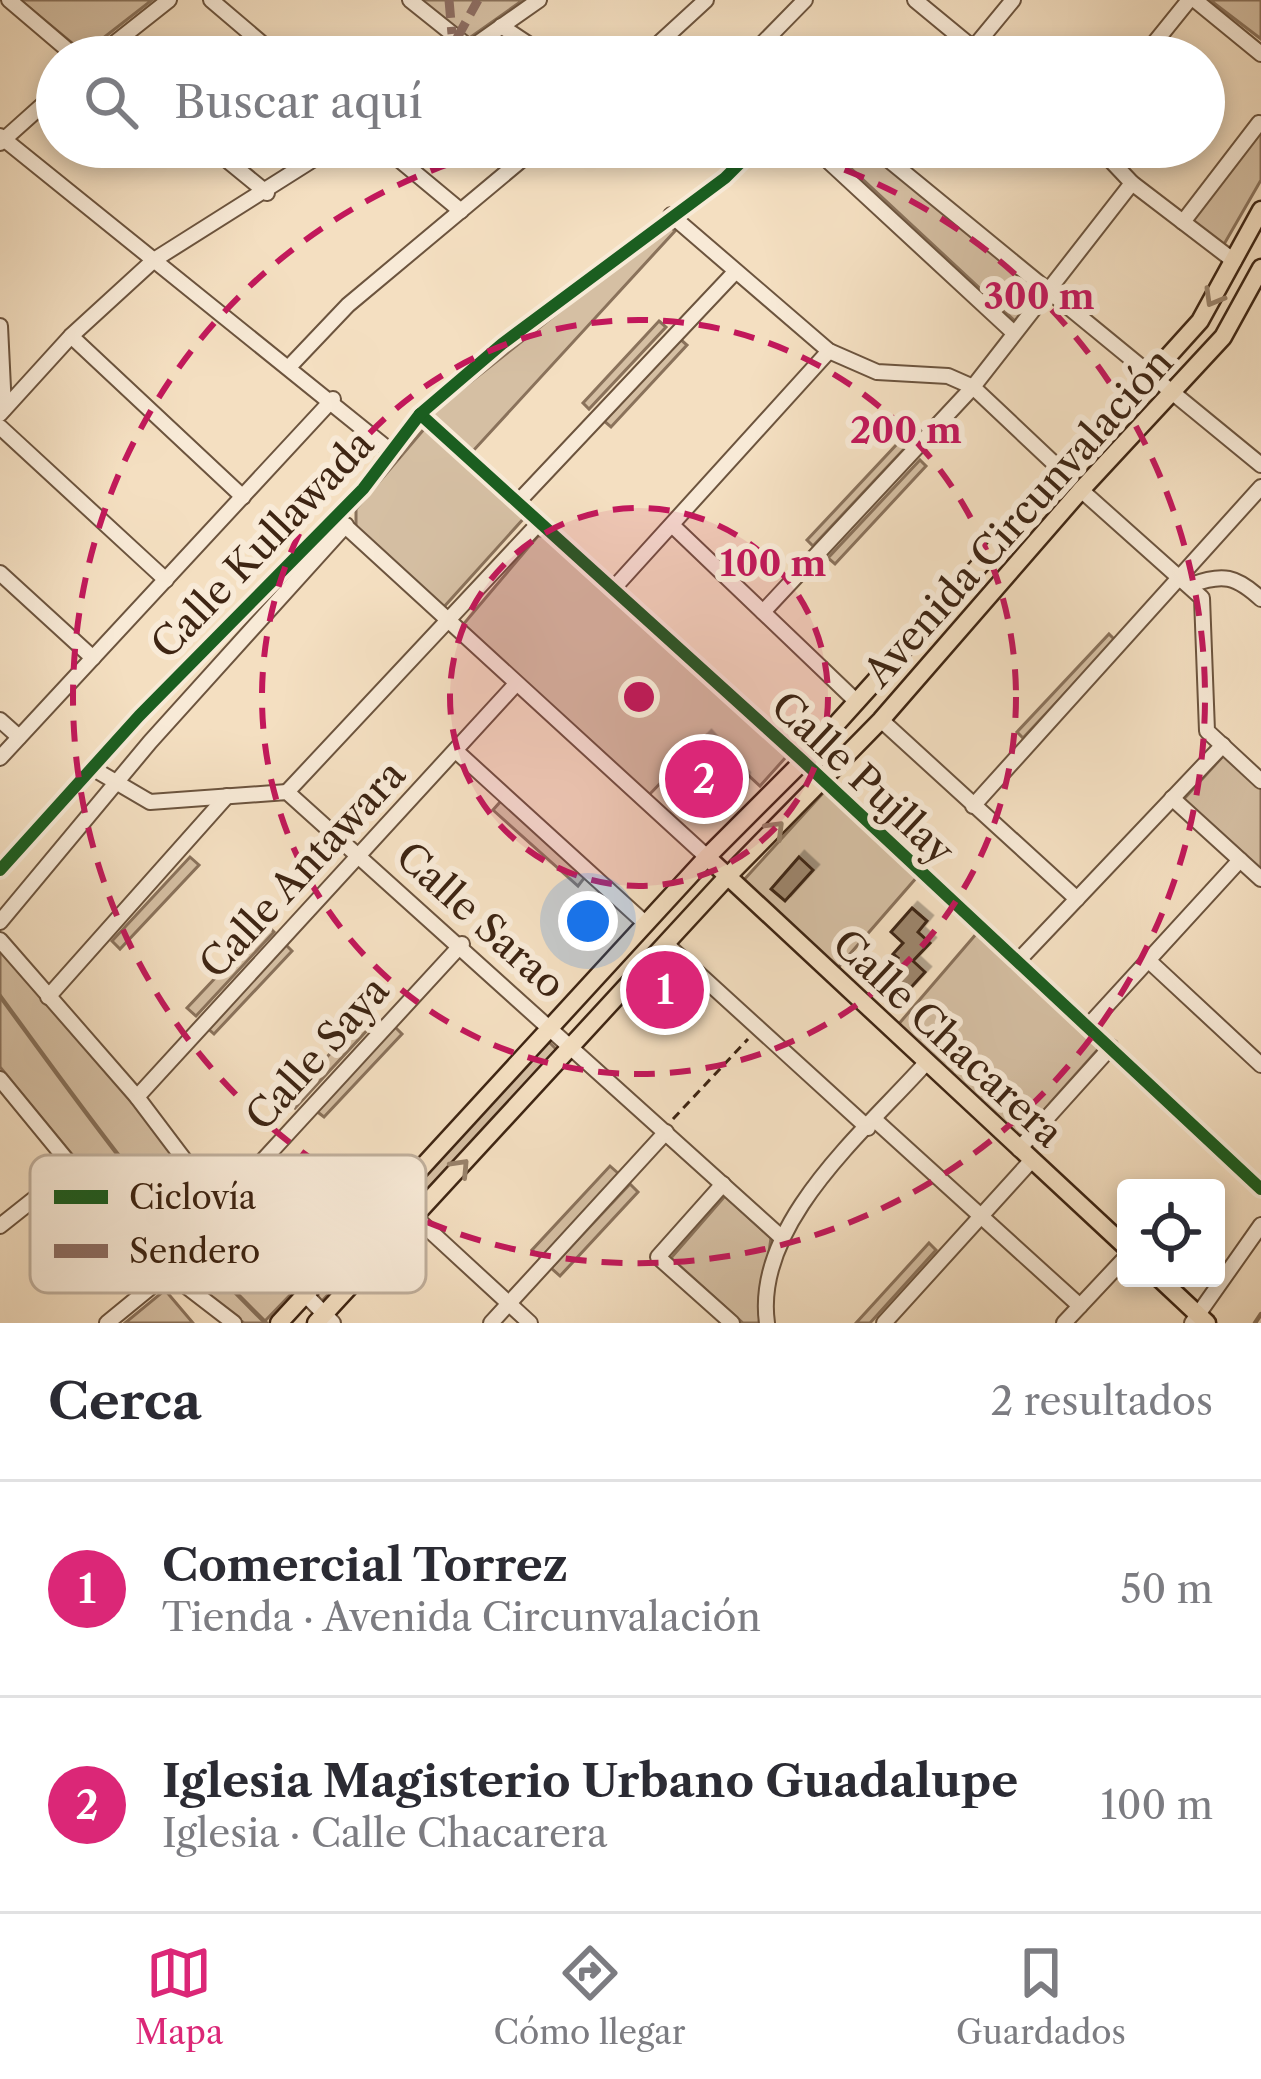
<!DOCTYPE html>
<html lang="es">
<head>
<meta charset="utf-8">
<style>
  body { margin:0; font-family:"Libre Caslon Text",serif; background:#f2f2f3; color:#2b2b33 }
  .controls { position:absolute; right:36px; bottom:36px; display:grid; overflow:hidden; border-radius:12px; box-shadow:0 6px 18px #0003 }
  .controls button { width:108px; height:108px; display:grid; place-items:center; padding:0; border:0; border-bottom:3px solid #e1e1e2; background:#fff; color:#2b2b33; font:60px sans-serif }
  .you { position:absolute; left:588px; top:921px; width:42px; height:42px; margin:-30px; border:9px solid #fff; border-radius:50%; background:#1a73e8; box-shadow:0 0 0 18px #1a73e833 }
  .badge { display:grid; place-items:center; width:78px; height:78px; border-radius:50%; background:#db2777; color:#fff; font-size:39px; font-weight:700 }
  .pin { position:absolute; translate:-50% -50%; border:6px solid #fff; box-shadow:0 3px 12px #0006 }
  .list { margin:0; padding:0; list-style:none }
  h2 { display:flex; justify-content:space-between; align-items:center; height:156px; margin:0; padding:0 48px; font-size:51px }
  h2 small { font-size:39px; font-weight:400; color:#7c7c81 }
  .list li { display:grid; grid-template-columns:78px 1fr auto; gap:36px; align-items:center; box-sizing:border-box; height:216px; padding:0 48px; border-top:3px solid #e1e1e2 }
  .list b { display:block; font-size:45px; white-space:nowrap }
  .list p { margin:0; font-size:39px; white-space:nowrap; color:#7c7c81 }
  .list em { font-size:39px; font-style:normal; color:#7c7c81 }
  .icon { flex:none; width:66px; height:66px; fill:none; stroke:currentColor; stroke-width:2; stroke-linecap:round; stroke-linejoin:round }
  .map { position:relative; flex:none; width:1261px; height:1323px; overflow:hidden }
  .search { position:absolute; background:#fff; box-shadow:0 6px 18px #0003; left:36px; right:36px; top:36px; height:132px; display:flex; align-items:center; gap:30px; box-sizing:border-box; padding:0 42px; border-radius:66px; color:#7c7c81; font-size:45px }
  .sheet { height:588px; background:#fff }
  nav { display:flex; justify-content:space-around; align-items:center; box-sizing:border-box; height:168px; border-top:3px solid #e1e1e2; background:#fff; font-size:33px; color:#7c7c81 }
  nav a { display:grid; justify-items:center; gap:6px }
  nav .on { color:#db2777 }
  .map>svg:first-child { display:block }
  .green { fill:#d5bfa3; stroke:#8a725b; stroke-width:3 }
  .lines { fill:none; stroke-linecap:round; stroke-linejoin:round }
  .stream { stroke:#866f58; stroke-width:4.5 }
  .building { fill:#9d866d; stroke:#3e2513; stroke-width:3; filter:url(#shadow) }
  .minor-casing { stroke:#6c543e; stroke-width:18 }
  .major-casing { stroke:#3e2513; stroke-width:21 }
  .path { stroke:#3e2513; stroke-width:3; stroke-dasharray:9 6; stroke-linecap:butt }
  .minor { stroke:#f8ead7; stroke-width:14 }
  .major { stroke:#f4dfc1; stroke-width:16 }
  .quiet { stroke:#8d6e63; stroke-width:9; stroke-dasharray:18 9; stroke-linecap:butt }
  .cycleway-casing { stroke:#f8ead7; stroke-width:20 }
  .cycleway { stroke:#1b5e20; stroke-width:12 }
  .oneway { stroke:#99826a }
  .ring { fill:none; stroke:#c2185b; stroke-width:6; stroke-dasharray:21 15 }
  .labels { text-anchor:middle; stroke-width:12; stroke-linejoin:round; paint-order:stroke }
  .street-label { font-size:39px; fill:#3e2513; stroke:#f8ead7 }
  .key { fill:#f8ead7; stroke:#c0af9c; stroke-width:3 }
  .key-label { font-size:33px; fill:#3e2513 }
  .centre { fill:#c2185b; stroke:#f8ead7; stroke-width:6 }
  .ring-label { font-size:36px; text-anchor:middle; font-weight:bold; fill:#c2185b; stroke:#f8ead7; stroke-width:12; stroke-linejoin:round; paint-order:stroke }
</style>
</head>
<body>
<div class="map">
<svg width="1261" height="1323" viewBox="0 0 1261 1323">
  <defs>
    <filter id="shadow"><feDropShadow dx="5.5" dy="-5.5" stdDeviation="0" flood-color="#0004"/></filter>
  </defs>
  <rect width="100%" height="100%" fill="#f4dfc1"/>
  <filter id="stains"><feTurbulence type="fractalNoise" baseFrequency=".00167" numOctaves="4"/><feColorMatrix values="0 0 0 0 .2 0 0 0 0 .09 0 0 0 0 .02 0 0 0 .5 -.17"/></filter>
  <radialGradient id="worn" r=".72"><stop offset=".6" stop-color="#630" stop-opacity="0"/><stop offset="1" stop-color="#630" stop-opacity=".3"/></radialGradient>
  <g class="green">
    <polygon points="20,0 152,0 84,53"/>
    <polygon points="420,0 523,0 468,39"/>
    <polygon points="1210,0 1261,0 1261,39"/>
    <polygon points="1261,125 1261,180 1223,246 1191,220"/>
    <polygon points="828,147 862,147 1040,290 1015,321"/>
    <polygon points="669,225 675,231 473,451 430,414"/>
    <polygon points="659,321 666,327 589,409 583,403"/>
    <polygon points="680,339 687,345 611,427 604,421"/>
    <polygon points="425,428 525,517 442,609 356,530 356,509"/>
    <polygon points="899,442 905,448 813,546 807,540"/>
    <polygon points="920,460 926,466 835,564 828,558"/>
    <polygon points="538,536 547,536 786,757 760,786 706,736 646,798 461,627"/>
    <polygon points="1109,634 1115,640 1023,738 1017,732"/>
    <polygon points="1225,754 1261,788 1261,872 1183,800"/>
    <polygon points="824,792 917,877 836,970 742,882"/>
    <polygon points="501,801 585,877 578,886 493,810"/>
    <polygon points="190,857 199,865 120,949 112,941"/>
    <polygon points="266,924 274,932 196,1016 187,1008"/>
    <polygon points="977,933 1100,1047 1019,1138 897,1026"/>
    <polygon points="284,943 292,951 214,1034 205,1026"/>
    <polygon points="0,948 136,1105 216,1212 292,1293 263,1323 244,1323 158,1259 0,1067"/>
    <polygon points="365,1016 373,1024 295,1108 287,1100"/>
    <polygon points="394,1026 402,1034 324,1117 315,1110"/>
    <polygon points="547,1040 558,1051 321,1302 316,1292"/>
    <polygon points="610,1166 619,1174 541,1258 532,1250"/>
    <polygon points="630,1184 638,1192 560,1276 551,1268"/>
    <polygon points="725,1196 771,1238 759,1323 743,1323 671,1258"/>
    <polygon points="929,1243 936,1250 870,1323 856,1323"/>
    <polygon points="165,1290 193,1323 125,1323"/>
  </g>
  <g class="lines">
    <g class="stream">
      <path d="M0,996C83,1109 165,1226 266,1323"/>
      <polyline points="1255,1323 1261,1314"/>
    </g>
  </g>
  <g class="building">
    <polygon points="706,736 744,778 742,793 716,819 702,820 663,781"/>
    <polygon points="799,857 813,870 785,901 771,889"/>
    <polygon points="912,908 927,921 918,932 930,943 913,961 925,972 895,1005 874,986 898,958 893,954 903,943 891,932"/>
  </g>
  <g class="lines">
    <g class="minor-casing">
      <g id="minor">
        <polyline points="9,0 76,57"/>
        <polyline points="211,0 278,57"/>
        <polyline points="410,0 470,48"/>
        <polyline points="915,0 984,57"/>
        <polyline points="1195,0 1261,54"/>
        <polyline points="501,26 548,57"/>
        <polyline points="97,57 169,0"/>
        <polyline points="458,57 539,0"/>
        <polyline points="644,57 706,0"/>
        <polyline points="764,57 756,50 805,0"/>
        <polyline points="966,57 1013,0"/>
        <polyline points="1143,57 1189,0"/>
        <polyline points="0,136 393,453"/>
        <polyline points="0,143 57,92"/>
        <polyline points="211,147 267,193"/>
        <polyline points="384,147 461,211"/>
        <polyline points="813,147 1014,333"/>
        <polyline points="873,147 1261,465"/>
        <polyline points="1098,147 1132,183 1234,261"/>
        <polyline points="671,215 829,351 877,372 948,376 973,387 1061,470"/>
        <polyline points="1183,222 1259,123"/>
        <polyline points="0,326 4,409"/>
        <polyline points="71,336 243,497"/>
        <polyline points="290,366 348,305 537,147"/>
        <polyline points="0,414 71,336 154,260 333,147"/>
        <polyline points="420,414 803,761 1261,1189"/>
        <polyline points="0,427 166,580"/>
        <polyline points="1081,490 1202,598 1207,731 1261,781"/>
        <polyline points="518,502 735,272"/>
        <polyline points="341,522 707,857"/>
        <polyline points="672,525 857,702"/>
        <polyline points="0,573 93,658"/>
        <path d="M1191,585C1223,573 1236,576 1261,599"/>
        <polyline points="613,589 829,351"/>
        <polyline points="763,612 973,387 1132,183"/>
        <polyline points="0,720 19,737"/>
        <polyline points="881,720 1077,899"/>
        <polyline points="456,751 646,924"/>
        <polyline points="0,758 333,399"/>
        <polyline points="92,768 150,802 287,792 781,1237"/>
        <polyline points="287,792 539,523"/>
        <polyline points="1172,798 1261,879"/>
        <polyline points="973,806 1261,487"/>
        <polyline points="0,870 139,716 363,489 420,414 502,344 725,178 756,147"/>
        <polyline points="0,922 150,742 346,525"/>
        <polyline points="0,940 137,1097 220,1207 333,1323"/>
        <polyline points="666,944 868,1128"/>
        <polyline points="1148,960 1261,1065"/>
        <polyline points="1017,962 1223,745"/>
        <polyline points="48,997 227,796"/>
        <polyline points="1088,1026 1240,860"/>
        <polyline points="0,1079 143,1253 234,1323"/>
        <polyline points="137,1097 515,685"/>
        <polyline points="875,1120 1080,1306"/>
        <polyline points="1019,1149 1111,1047"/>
        <polyline points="723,1184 658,1257 732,1323"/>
        <polyline points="220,1207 462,944"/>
        <polyline points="415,1217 530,1323"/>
        <polyline points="0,1226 73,1168"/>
        <polyline points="107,1323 168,1273"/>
        <polyline points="491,1323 666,1132"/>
        <path d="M767,1323C753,1224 865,1131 925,1064"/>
        <polyline points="884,1323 1031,1161"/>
        <polyline points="1064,1323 1126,1257"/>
        <polyline points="1192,1323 1261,1225"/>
      </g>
    </g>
    <g class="major-casing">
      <g id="major">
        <polyline points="707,857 1126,1247"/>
        <polyline points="1159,1278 1207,1323"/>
        <polyline points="279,1323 707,857 803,761 1200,321 1261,210"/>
        <polyline points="316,1323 727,877 881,720 1081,490 1223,337 1261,268"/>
      </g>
    </g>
    <polyline class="path" points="673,1119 748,1039"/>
    <use href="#minor" class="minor"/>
    <use href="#major" class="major"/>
    <g class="quiet">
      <polyline points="449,0 452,34"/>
      <polyline points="457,38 478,0"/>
    </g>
    <g class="cycleway-casing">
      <g id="cycleway">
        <polyline points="420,414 803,761 1261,1189"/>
        <polyline points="0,870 139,716 363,489 420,414 502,344 725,178 756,147"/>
      </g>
    </g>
    <use href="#cycleway" class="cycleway"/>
  </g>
  <defs><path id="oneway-chevron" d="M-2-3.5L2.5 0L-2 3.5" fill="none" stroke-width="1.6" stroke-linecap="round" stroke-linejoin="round" transform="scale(3)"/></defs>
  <g class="oneway">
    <use href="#oneway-chevron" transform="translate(1213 298) rotate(120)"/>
    <use href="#oneway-chevron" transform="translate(776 829) rotate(-45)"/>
    <use href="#oneway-chevron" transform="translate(461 1167) rotate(-47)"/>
  </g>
  <circle cx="639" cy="697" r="189" fill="#c2185b" fill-opacity=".12"/>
  <g class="ring">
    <circle cx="639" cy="697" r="189"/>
    <circle cx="639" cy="697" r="377"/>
    <path d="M776 148A566 566 0 1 1 502 148"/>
  </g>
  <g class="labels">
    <g class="street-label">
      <text transform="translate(1018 517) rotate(-48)" y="14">Avenida Circunvalación</text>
      <text transform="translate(262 544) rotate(-46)" y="14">Calle Kullawada</text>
      <text transform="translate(863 778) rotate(43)" y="14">Calle Pujllay</text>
      <text transform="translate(302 869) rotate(-47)" y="14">Calle Antawara</text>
      <text transform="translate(481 920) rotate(42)" y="14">Calle Sarao</text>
      <text transform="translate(948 1038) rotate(43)" y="14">Calle Chacarera</text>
      <text transform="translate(317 1053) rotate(-48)" y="14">Calle Saya</text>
    </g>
  </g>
  <rect x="30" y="1155" width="396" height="138" rx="18" class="key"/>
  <rect x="54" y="1190" width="54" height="14" fill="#1b5e20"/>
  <rect x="54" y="1244" width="54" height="14" fill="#8d6e63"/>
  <g class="key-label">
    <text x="129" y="1209">Ciclovía</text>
    <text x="129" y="1263">Sendero</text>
  </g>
  <circle cx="639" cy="697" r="18" class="centre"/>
  <g class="ring-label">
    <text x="1039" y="309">300 m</text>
    <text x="906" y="443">200 m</text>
    <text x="773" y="576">100 m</text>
  </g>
  <rect width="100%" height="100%" filter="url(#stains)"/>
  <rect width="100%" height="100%" fill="url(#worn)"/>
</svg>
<div class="controls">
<button><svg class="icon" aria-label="locate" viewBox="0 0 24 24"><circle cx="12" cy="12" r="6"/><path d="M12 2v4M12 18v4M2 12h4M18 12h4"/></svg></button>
</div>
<div class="you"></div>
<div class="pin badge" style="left:665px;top:990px">1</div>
<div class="pin badge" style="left:704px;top:779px">2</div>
<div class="search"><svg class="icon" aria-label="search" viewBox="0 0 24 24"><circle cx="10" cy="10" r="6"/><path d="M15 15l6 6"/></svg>Buscar aquí</div>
</div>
<section class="sheet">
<h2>Cerca<small>2 resultados</small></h2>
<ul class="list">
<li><span class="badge">1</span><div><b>Comercial Torrez</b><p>Tienda · Avenida Circunvalación</p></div><em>50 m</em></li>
<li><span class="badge">2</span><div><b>Iglesia Magisterio Urbano Guadalupe</b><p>Iglesia · Calle Chacarera</p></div><em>100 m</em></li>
</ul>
</section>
<nav>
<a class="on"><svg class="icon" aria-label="map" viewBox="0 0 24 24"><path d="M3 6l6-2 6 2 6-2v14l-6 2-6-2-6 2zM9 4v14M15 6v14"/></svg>Mapa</a>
<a><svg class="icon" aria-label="directions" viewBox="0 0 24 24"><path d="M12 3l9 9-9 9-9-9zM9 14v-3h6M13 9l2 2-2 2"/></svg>Cómo llegar</a>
<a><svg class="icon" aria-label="saved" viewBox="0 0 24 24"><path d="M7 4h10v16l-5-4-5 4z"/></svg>Guardados</a>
</nav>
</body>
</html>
